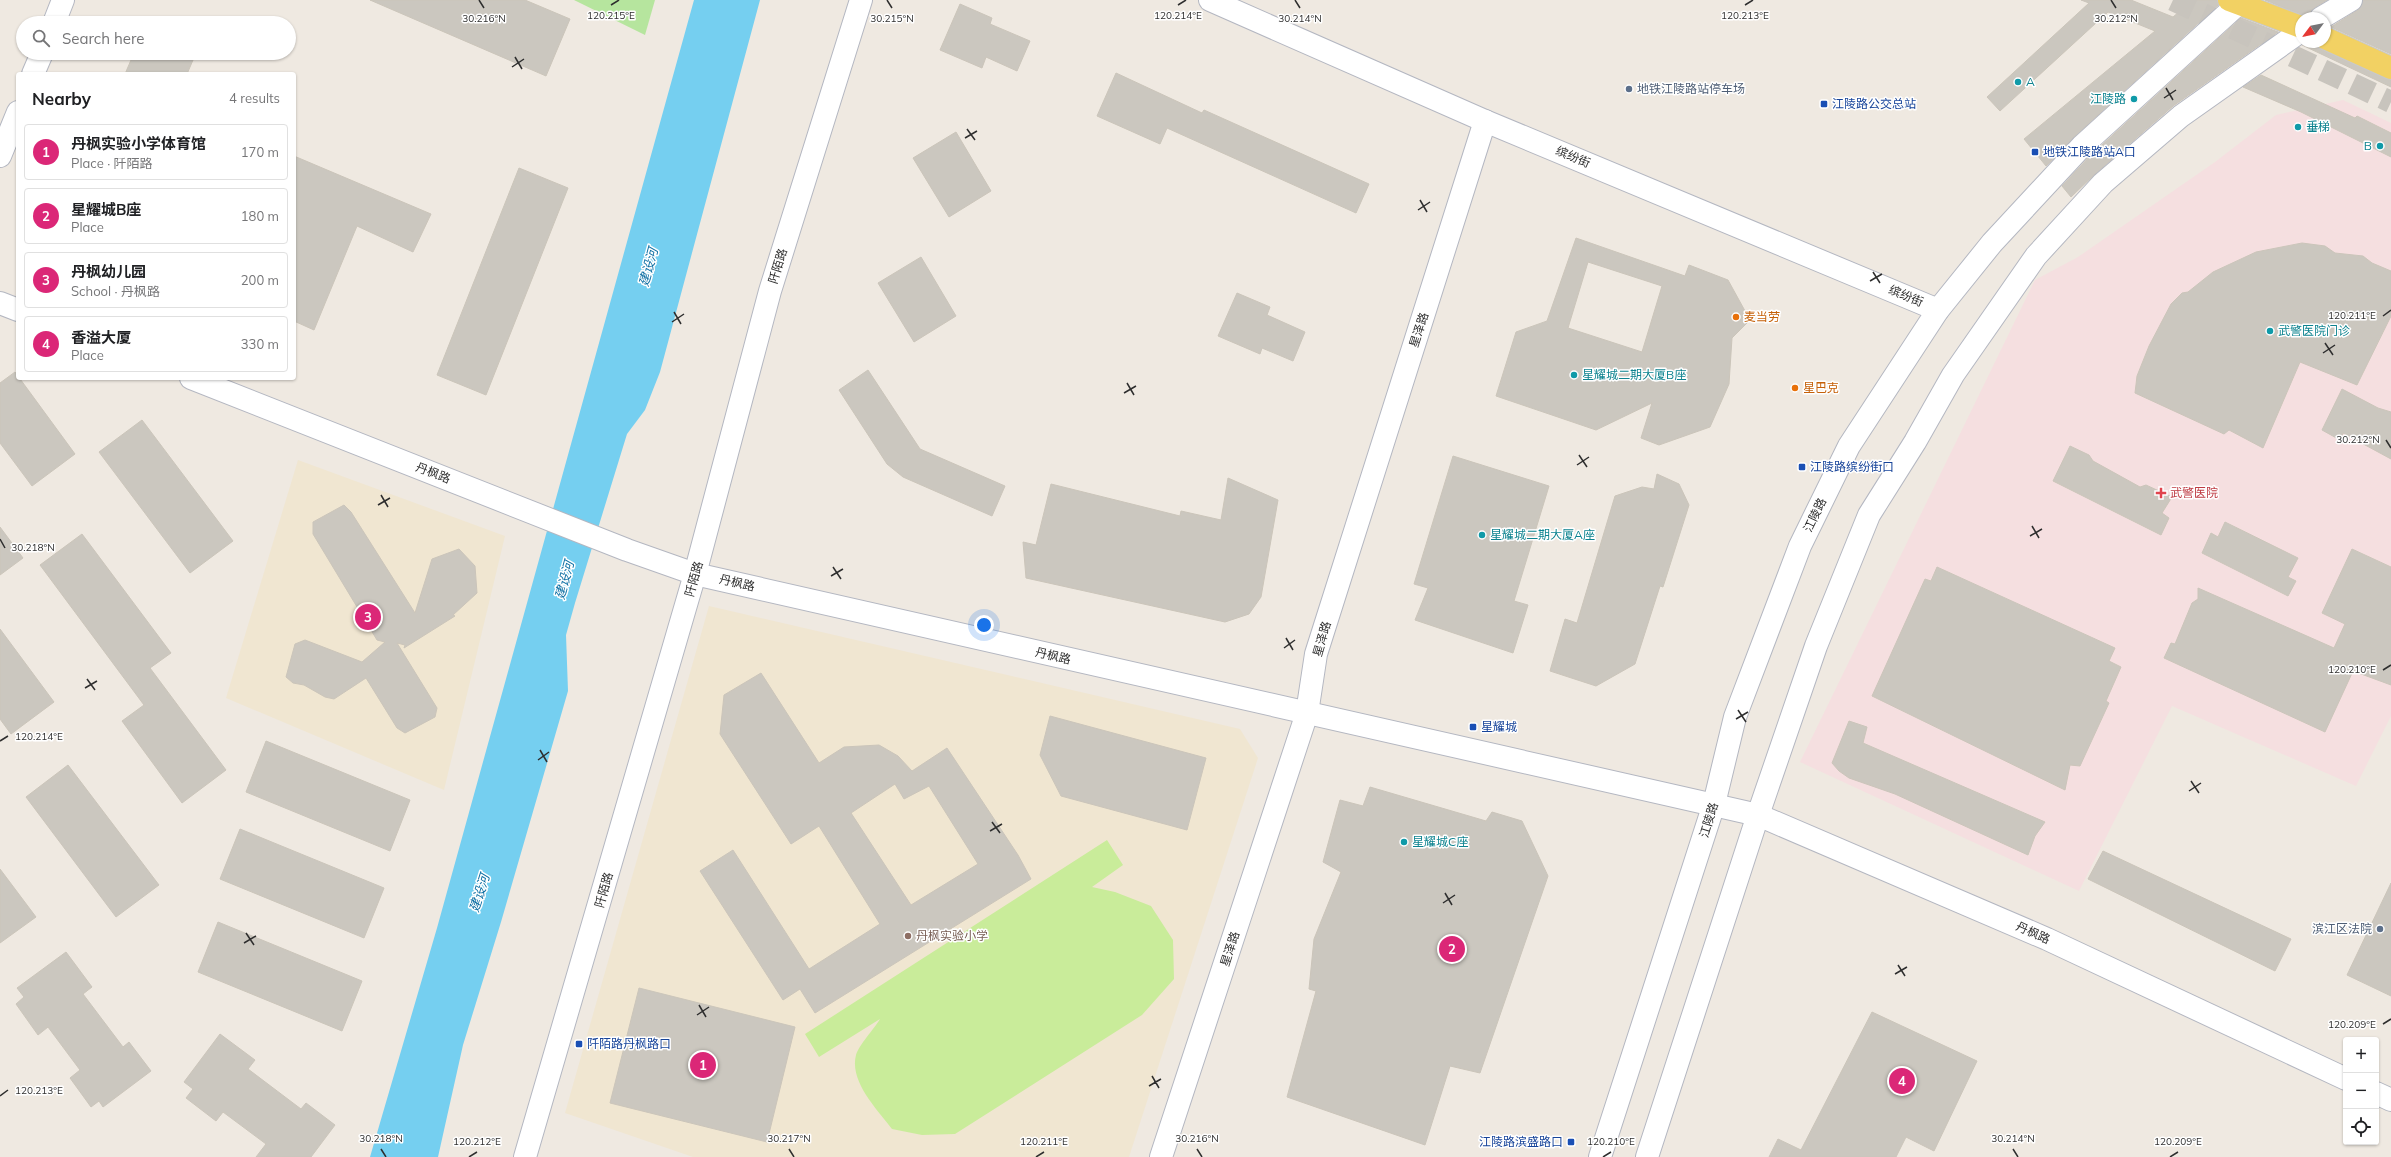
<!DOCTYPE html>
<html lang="en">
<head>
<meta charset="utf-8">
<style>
  body { margin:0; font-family:Mulish,"Noto Sans SC",sans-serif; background:#f2f2f2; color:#202124 }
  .controls { position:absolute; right:12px; bottom:12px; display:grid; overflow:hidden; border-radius:4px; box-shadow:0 1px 3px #0004 }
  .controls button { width:36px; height:36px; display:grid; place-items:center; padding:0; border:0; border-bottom:1px solid #e0e0e0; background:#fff; color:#202124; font:20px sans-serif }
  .compass { position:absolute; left:2295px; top:12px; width:36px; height:36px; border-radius:50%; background:#fff; box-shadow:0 1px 3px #0004; rotate:238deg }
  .you { position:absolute; left:984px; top:625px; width:14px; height:14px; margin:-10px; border:3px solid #fff; border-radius:50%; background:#1a73e8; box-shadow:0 0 0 6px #1a73e833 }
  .badge { display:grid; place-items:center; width:26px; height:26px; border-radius:50%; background:#db2777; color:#fff; font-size:13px; font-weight:700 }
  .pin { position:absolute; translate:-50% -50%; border:2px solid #fff; box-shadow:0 1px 4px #0006 }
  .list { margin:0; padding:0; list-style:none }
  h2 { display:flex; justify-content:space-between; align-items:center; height:52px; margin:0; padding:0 16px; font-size:17px }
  h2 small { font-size:13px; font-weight:400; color:#757577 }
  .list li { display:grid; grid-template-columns:26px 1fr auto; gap:12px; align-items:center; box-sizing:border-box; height:56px; margin:0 8px 8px; padding:0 8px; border:1px solid #e0e0e0; border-radius:4px }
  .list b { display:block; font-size:15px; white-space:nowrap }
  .list p { margin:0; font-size:13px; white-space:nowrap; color:#757577 }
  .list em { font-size:13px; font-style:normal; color:#757577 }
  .icon { flex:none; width:22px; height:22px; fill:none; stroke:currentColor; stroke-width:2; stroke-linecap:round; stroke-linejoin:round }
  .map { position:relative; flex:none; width:2391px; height:1157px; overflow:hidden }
  .search { position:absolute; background:#fff; box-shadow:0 1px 3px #0004; left:16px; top:16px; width:280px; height:44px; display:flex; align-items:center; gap:10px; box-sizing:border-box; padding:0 14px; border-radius:22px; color:#757577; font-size:15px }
  .panel { position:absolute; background:#fff; box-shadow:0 1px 3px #0004; left:16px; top:72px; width:280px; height:308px; border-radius:4px }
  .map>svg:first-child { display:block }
  .education { fill:#f0e6d1 }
  .medical { fill:#f5dfe0 }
  .green { fill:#b6e59e }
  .pitch { fill:#c9ec9a }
  .water { fill:#75cff0 }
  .building { fill:#cbc7bf; stroke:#cbc5ba; fill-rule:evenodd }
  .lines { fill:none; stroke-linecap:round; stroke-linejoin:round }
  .highway-tunnel { stroke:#c8c4bd; stroke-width:22; stroke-dasharray:22 11; stroke-linecap:butt }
  .street-casing { stroke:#b4b7c1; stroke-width:24 }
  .secondary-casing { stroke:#b4b7c1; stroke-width:24 }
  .primary-casing { stroke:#c9c9c9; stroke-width:24 }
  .street { stroke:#fff; stroke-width:22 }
  .secondary { stroke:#fff; stroke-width:22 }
  .primary { stroke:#f2d163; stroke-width:22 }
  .ticks { fill:none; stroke:#2e2e2e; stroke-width:1.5 }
  .culture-dot { fill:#0f9aa8; stroke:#fff; stroke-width:1.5 }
  .service-dot { fill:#5c6f8a; stroke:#fff; stroke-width:1.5 }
  .transit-dot { fill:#1a4fb4; stroke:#fff; stroke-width:1.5 }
  .food-dot { fill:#e8710a; stroke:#fff; stroke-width:1.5 }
  .health-dot { fill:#e0444e; stroke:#fff; stroke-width:1.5 }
  .education-dot { fill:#8d6e63; stroke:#fff; stroke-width:1.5 }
  .labels { text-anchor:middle; stroke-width:3; stroke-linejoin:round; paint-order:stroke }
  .culture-label { font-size:12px; fill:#0d838f; stroke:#fff; text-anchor:start }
  .service-label { font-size:12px; fill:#4e5e75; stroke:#fff; text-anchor:start }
  .transit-label { font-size:12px; fill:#164399; stroke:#fff; text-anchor:start }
  .street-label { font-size:12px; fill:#2e2e2e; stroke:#fff }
  .food-label { font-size:12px; fill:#c56008; stroke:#fff; text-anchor:start }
  .health-label { font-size:12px; fill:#be3a42; stroke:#fff; text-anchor:start }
  .education-label { font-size:12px; fill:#785e54; stroke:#fff; text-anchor:start }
  .water-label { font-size:13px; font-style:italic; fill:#0d6fa3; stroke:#fff }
  .ticks-label { font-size:10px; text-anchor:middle; fill:#2e2e2e; stroke:#fff; stroke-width:3; stroke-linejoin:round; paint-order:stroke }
</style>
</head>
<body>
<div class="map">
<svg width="2391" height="1157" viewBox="0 0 2391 1157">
  <rect width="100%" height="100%" fill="#efe9e1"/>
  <g class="education">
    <polygon points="298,460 505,536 444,790 226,698"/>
    <polygon points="709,606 1240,729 1258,758 1129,1157 693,1157 565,1113"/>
  </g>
  <polygon class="medical" points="2343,100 2391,123 2391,716 2356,786 2172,706 2079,891 1800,762 2035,280 2078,257 2215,162 2276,115"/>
  <polygon class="green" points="574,0 655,0 645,35"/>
  <path class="pitch" d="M1107,840L1123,865L1092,887L1115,892L1151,906L1173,940L1174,979L1142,1015L955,1134L922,1135L892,1129C878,1110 849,1082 856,1055C859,1045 874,1029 880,1019L819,1057L805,1034Z"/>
  <polygon class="water" points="694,0 760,0 660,372 645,410 627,434 575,603 566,635 568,691 501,922 463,1045 438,1157 370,1157 437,928"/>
  <g class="building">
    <polygon points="370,0 525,0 570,19 546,76"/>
    <polygon points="2081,0 2131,0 2173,17 2193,0 2217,0 2218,5 2074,137 2046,166 2024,139 2155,31 2108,12 2000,111 1987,97 2089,3"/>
    <polygon points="2265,0 2327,0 2314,8 2309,18"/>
    <polygon points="2363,0 2391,0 2391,54 2331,27 2358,10"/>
    <polygon points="960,4 992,18 990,24 1030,41 1017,71 986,57 982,68 940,50"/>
    <polygon points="2241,18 2278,32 2173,106 2095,174 2071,197 2062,186 2091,155"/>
    <polygon points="2307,42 2314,42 2320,49 2391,80 2391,87 2302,45"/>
    <polygon points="134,53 196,53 187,74 125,74"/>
    <polygon points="1116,73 1202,113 1204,110 1369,184 1356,213 1167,128 1160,144 1097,116"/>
    <polygon points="2261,75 2355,118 2357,116 2391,133 2391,157 2301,112 2243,87"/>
    <polygon points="956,132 991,191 949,217 913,158"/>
    <polygon points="294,156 431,214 413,252 357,226 314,330 294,321"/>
    <polygon points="519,168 568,188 486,395 437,375"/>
    <path d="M1576,238L1685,276L1689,265L1728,280L1750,320L1732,338L1729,384L1710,427L1659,445L1641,438L1652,403L1596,430L1496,396L1516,332L1547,321ZM1588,262L1662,286L1642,352L1568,328Z"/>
    <polygon points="2302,243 2325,246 2335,253 2363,256 2372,263 2391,271 2391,316 2357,385 2300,362 2263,448 2229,430 2224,434 2135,393 2137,376 2149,346 2171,304 2182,293 2188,292 2213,272 2256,252"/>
    <polygon points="921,257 956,316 914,342 878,283"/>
    <polygon points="1237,293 1270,307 1267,315 1305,332 1293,361 1262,348 1260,354 1218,336"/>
    <polygon points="868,370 920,449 1005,486 992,516 903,477 887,464 839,390"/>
    <polygon points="15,372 75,454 32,486 0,443 0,383"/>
    <polygon points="2342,389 2378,408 2391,412 2391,459 2343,433 2340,440 2322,430"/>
    <polygon points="142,420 233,541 190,573 99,452"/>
    <polygon points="2070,446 2089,455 2093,461 2140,487 2146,485 2172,497 2162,513 2169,518 2161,535 2053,481"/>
    <polygon points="1453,456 1549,486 1514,601 1528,605 1513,653 1415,620 1428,588 1414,584"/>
    <polygon points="1657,474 1679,484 1689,505 1663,587 1660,586 1635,664 1596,686 1550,671 1565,619 1577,623 1615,496 1642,487 1654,489"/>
    <polygon points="1228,478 1278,500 1261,597 1249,614 1225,622 1026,578 1023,542 1036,545 1051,484 1180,516 1181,511 1221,520"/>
    <polygon points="344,505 351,512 415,613 432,559 459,549 475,566 477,593 453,615 455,616 404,648 405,645 397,643 437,708 435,717 405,733 397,728 366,678 334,699 325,697 304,685 293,683 286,677 295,644 305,640 362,662 385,642 377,640 313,534 313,522"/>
    <polygon points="2225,522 2298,558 2288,577 2296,581 2288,596 2202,553 2211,533 2218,537"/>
    <polygon points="0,527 23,558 0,575"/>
    <polygon points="82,534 171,653 150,668 226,770 182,803 122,721 144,705 40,565"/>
    <polygon points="2352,549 2391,567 2391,685 2353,671 2325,732 2164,658 2171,643 2175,644 2192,603 2198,599 2198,588 2334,648 2345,624 2322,613"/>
    <polygon points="1937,567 2115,648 2109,661 2121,667 2106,701 2109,703 2080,766 2070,765 2065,790 1872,696 1925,579 1931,581"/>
    <polygon points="0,629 54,702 11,734 0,719"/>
    <path d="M761,673L819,763L844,747L879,745L898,756L912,771L947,748L1018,855L1031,879L815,1013L800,989L783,1000L700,871L733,850L809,969L880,924L819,826L791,844L720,734L724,695ZM895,784L904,799L929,786L978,864L911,905L851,813Z"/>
    <polygon points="1050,716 1206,758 1187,830 1061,796 1040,755"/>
    <polygon points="1849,721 1867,727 1863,743 2045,822 2035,836 2028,855 1895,794 1849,778 1839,771 1832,763"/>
    <polygon points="266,741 410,800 390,851 246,792"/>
    <polygon points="68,765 159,885 116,917 26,797"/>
    <polygon points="1370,787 1486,821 1492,812 1522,821 1548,876 1480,1073 1450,1066 1425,1145 1287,1097 1316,991 1309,989 1314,939 1341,872 1323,862 1340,800 1363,806"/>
    <polygon points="240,829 384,888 364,938 220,879"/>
    <polygon points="2103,851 2291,939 2275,971 2088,879"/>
    <polygon points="0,869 36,917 0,943"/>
    <polygon points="2391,883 2391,996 2347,975"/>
    <polygon points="218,922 362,981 342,1031 198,972"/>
    <polygon points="66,952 92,987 83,994 123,1047 129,1042 151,1071 103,1107 99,1101 91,1107 70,1078 80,1070 48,1027 38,1035 16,1004 24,997 17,988"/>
    <polygon points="639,988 795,1027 767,1142 610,1103"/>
    <polygon points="1872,1012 1977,1061 1934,1151 1906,1137 1896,1157 1769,1157 1778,1139 1801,1150"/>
    <polygon points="220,1034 255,1060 248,1069 301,1109 306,1103 335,1125 311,1157 256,1157 266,1144 223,1112 216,1121 186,1098 193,1089 184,1082"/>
  </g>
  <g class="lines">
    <polyline class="highway-tunnel" points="2173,0 2391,102"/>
    <g class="street-casing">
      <g id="street">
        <polyline points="1210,0 1485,121 1938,310"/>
        <polyline points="54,23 63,0"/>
        <polyline points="33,74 42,53"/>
        <polyline points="0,156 18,112"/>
        <polyline points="1161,1157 1307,713 1316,654 1485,121"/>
      </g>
    </g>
    <g class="secondary-casing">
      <g id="secondary">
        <polyline points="2321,18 2351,0"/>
        <polyline points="0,303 18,310"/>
        <polyline points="191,378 627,550 695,574 1758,815 2047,939 2346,1079"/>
        <polyline points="2376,1093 2391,1100"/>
        <polyline points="525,1157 695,574 770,291 861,0"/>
        <polyline points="1600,1157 1714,804 1735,717 1800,546 1849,446 1938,310 1992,243 2082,146 2238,4 2246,0"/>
        <polyline points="1647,1157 1758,815 1816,646 1869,515 1915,442 1953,375 2036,256 2103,183 2181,116 2301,31"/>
      </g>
    </g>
    <g class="primary-casing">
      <g id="primary">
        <polyline points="2229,0 2301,27"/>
        <polyline points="2325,38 2391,68"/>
      </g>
    </g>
    <use href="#street" class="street"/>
    <use href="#secondary" class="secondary"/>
    <use href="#primary" class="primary"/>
  </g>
  <path class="ticks" d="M479,0L484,8M887,0L892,8M1295,0L1300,8M2111,0L2116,8M611,5L619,0M1178,5L1186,0M1745,5L1753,0M515,57L522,69M512,67L524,59M2166,88L2173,100M2164,98L2176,90M967,129L975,140M965,138L977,131M1420,200L1427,212M1418,210L1430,202M1873,272L1880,283M1870,281L1882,274M674,312L681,324M2383,316L2391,310M672,322L684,314M2325,343L2333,355M2323,353L2335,345M1127,383L1134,395M1124,393L1136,386M2386,440L2391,448M1579,455L1587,467M1577,465L1589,457M381,495L388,507M378,505L390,498M2032,526L2039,538M2030,536L2042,529M0,539L5,548M833,567L841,579M831,576L843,569M1286,638L1293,650M1284,648L1295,640M2383,670L2391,665M87,679L95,690M85,688L97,681M1738,710L1746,722M1736,719L1748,712M0,741L8,736M540,750L547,762M538,760L549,752M2191,781L2199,793M2189,791L2201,783M992,822L1000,833M990,831L1002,824M1445,893L1452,905M1443,903L1455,895M246,933L254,945M244,943L256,936M1898,965L1905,976M1895,974L1907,967M699,1005L706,1017M697,1015L709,1007M2383,1024L2391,1019M1152,1076L1159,1088M1149,1086L1161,1079M0,1096L8,1090M381,1149L386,1157M789,1149L794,1157M1197,1149L1202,1157M2013,1149L2018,1157M469,1157L477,1152M1036,1157L1044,1152M1603,1157L1611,1152M2170,1157L2178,1152"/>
  <g class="culture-dot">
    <circle cx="2018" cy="82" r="4"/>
    <circle cx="2134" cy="99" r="4"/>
    <circle cx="2298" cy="127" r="4"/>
    <circle cx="2380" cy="146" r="4"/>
    <circle cx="2270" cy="331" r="4"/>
    <circle cx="1574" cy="375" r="4"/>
    <circle cx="1482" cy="535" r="4"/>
    <circle cx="1404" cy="842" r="4"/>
  </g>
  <g class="service-dot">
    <circle cx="1629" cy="89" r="4"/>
    <circle cx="2380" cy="929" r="4"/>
  </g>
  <g class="transit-dot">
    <rect x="1820" y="100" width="8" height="8" rx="2"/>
    <rect x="2031" y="148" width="8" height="8" rx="2"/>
    <rect x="1798" y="463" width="8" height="8" rx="2"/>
    <rect x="1469" y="723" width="8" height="8" rx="2"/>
    <rect x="575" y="1040" width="8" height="8" rx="2"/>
    <rect x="1567" y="1138" width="8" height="8" rx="2"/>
  </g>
  <g class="food-dot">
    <circle cx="1736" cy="317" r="4"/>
    <circle cx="1795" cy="388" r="4"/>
  </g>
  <path class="health-dot" d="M2159 487h4v4h4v4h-4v4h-4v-4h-4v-4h4z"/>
  <circle class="education-dot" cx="908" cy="936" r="4"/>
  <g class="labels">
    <g class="culture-label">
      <text x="2026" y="86">A</text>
      <text x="2126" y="103" text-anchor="end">江陵路</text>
      <text x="2306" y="131">垂梯</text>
      <text x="2372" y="150" text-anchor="end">B</text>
      <text x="2278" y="335">武警医院门诊</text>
      <text x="1582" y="379">星耀城二期大厦B座</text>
      <text x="1490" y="539">星耀城二期大厦A座</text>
      <text x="1412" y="846">星耀城C座</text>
    </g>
    <g class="service-label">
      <text x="1637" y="93">地铁江陵路站停车场</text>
      <text x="2372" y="933" text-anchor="end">滨江区法院</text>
    </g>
    <g class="transit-label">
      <text x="1832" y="108">江陵路公交总站</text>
      <text x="2043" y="156">地铁江陵路站A口</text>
      <text x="1810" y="471">江陵路缤纷街口</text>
      <text x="1481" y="731">星耀城</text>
      <text x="587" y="1048">阡陌路丹枫路口</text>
      <text x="1563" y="1146" text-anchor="end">江陵路滨盛路口</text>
    </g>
    <g class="street-label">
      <text transform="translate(1573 157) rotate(23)" y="4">缤纷街</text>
      <text transform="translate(778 266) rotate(-73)" y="4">阡陌路</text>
      <text transform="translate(1906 296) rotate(23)" y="4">缤纷街</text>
      <text transform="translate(1419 330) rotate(-72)" y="4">星泽路</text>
      <text transform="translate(433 473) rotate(21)" y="4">丹枫路</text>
      <text transform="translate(1815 515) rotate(-64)" y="4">江陵路</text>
      <text transform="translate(694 579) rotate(-74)" y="4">阡陌路</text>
      <text transform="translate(737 583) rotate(13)" y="4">丹枫路</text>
      <text transform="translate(1322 639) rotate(-74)" y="4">星泽路</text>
      <text transform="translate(1053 656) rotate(13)" y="4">丹枫路</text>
      <text transform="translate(1709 820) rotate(-73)" y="4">江陵路</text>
      <text transform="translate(604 890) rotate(-74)" y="4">阡陌路</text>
      <text transform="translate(2033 933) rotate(24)" y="4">丹枫路</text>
      <text transform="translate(1230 949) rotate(-72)" y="4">星泽路</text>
    </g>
    <g class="food-label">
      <text x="1744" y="321">麦当劳</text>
      <text x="1803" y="392">星巴克</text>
    </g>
    <g class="health-label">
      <text x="2170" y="497">武警医院</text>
    </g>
    <g class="education-label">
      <text x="916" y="940">丹枫实验小学</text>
    </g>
    <g class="water-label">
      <text transform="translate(648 267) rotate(-75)" y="5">建设河</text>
      <text transform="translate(564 580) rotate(-75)" y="5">建设河</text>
      <text transform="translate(479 893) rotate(-73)" y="5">建设河</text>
    </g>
  </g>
  <g class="ticks-label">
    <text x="611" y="19">120.215°E</text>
    <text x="1178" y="19">120.214°E</text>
    <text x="1745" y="19">120.213°E</text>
    <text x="484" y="22">30.216°N</text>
    <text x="892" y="22">30.215°N</text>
    <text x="1300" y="22">30.214°N</text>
    <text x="2116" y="22">30.212°N</text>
    <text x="2352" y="319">120.211°E</text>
    <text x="2358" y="443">30.212°N</text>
    <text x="33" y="551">30.218°N</text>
    <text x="2352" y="673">120.210°E</text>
    <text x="39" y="740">120.214°E</text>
    <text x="2352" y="1028">120.209°E</text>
    <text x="39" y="1094">120.213°E</text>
    <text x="381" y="1142">30.218°N</text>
    <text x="789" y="1142">30.217°N</text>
    <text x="1197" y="1142">30.216°N</text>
    <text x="2013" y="1142">30.214°N</text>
    <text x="477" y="1145">120.212°E</text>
    <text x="1044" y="1145">120.211°E</text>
    <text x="1611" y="1145">120.210°E</text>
    <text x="2178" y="1145">120.209°E</text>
  </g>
</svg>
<div class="controls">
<button>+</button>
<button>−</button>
<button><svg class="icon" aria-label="locate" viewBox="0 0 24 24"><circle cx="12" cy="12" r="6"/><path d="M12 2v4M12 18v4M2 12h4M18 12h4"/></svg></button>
</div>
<svg class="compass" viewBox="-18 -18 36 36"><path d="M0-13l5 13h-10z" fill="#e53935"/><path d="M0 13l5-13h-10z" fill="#757577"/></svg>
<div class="you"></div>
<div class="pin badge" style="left:703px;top:1065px">1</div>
<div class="pin badge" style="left:1452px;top:949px">2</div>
<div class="pin badge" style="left:368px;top:617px">3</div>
<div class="pin badge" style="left:1902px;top:1081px">4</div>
<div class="search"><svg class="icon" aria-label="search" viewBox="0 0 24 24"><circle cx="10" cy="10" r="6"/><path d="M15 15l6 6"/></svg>Search here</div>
<section class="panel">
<h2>Nearby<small>4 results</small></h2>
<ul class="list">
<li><span class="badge">1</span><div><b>丹枫实验小学体育馆</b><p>Place · 阡陌路</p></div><em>170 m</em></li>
<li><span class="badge">2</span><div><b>星耀城B座</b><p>Place</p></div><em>180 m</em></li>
<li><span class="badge">3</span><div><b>丹枫幼儿园</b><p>School · 丹枫路</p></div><em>200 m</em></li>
<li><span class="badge">4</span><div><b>香溢大厦</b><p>Place</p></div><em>330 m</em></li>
</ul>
</section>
</div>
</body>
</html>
